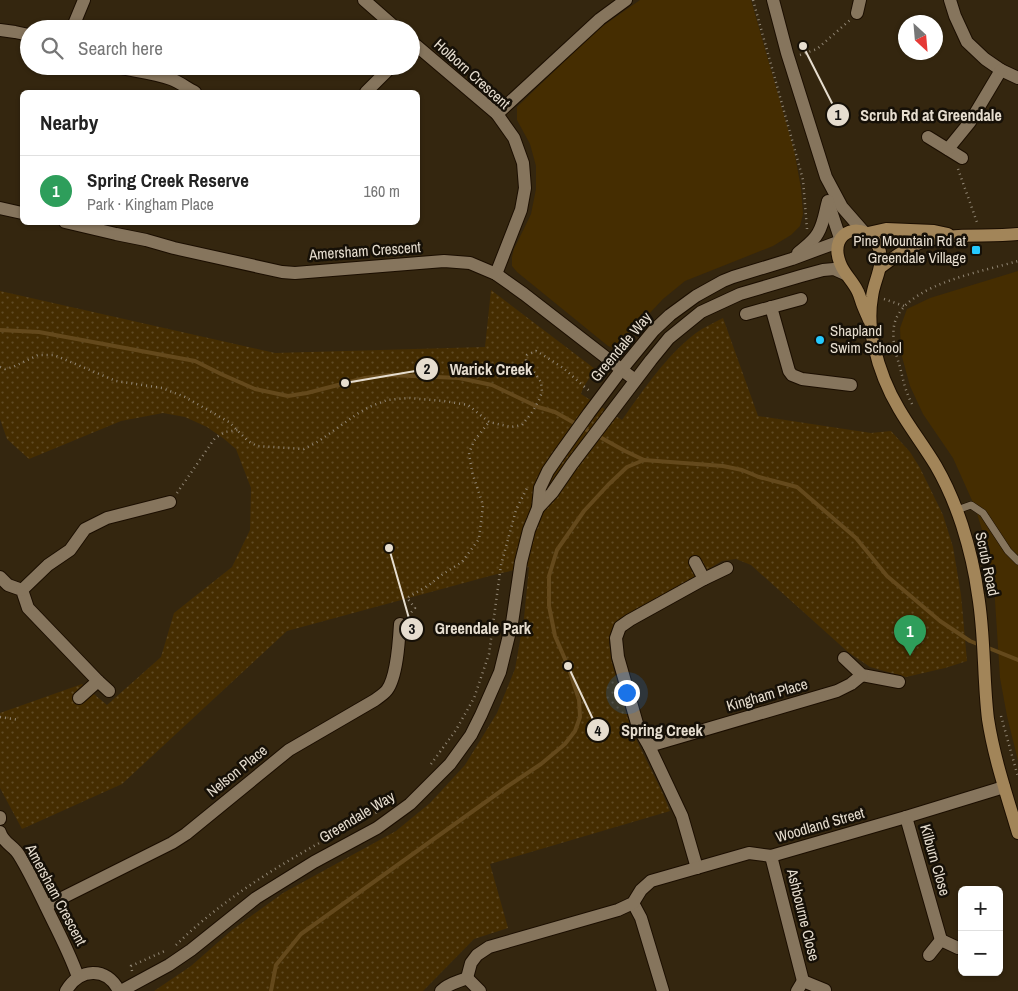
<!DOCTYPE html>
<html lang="en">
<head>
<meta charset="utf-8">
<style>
  body { margin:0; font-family:"Archivo Narrow",sans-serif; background:#f6f6f6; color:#222 }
  .controls { position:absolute; right:15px; bottom:15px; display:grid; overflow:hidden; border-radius:8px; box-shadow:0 1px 4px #0004 }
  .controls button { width:45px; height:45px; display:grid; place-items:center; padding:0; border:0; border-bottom:1px solid #e0e0e0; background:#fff; color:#222; font:25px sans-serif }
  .compass { position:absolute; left:898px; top:15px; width:45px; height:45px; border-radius:50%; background:#fff; box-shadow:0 1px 4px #0004; rotate:154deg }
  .you { position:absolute; left:626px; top:692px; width:18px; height:18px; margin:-12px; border:4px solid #fff; border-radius:50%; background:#1a73e8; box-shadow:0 0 0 8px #1a73e833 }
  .badge { display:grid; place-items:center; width:32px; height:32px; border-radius:50%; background:#7c3aed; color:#fff; font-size:16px; font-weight:700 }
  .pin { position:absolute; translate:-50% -41px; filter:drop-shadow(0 1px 2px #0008) }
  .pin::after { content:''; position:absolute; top:26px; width:18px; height:15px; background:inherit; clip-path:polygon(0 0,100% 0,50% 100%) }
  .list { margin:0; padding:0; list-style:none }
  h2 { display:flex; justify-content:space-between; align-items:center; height:65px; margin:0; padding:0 20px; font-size:21px }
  h2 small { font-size:16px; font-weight:400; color:#767676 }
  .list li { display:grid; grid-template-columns:32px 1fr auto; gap:15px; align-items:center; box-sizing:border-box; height:70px; padding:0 20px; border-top:1px solid #e0e0e0 }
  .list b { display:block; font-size:19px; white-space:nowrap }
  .list p { margin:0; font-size:16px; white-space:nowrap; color:#767676 }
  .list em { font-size:16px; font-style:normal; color:#767676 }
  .icon { flex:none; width:28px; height:28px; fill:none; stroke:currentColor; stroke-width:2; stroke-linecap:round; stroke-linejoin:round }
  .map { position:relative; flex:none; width:1018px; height:991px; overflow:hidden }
  .search { position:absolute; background:#fff; box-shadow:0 1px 4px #0004; left:20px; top:20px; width:400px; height:55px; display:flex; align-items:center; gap:12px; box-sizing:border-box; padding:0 18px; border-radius:28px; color:#767676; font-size:19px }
  .panel { position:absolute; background:#fff; box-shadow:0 1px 4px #0004; left:20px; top:90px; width:400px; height:135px; border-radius:8px }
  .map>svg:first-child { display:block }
  .grass { fill:#452d01 }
  .park { fill:url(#park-dots) }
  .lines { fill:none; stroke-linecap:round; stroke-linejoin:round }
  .stream { stroke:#64491c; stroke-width:4 }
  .service-casing { stroke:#1b0e00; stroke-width:8 }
  .minor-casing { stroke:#1b0e00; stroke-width:14 }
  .tertiary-casing { stroke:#1b0e00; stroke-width:14 }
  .secondary-casing { stroke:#1b0e00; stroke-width:14 }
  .path { stroke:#928775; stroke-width:2.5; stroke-dasharray:1 4; stroke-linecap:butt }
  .service { stroke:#86755d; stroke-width:7 }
  .minor { stroke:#86755d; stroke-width:12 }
  .tertiary { stroke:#86755d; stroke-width:12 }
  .secondary { stroke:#a28559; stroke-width:12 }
  .poi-dot { fill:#25c9fe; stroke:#161007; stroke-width:2 }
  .labels { text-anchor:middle; stroke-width:5; stroke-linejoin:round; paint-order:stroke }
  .street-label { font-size:15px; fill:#e6ddcf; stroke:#161007 }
  .poi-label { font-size:15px; fill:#e6ddcf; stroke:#161007; text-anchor:end }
  .leader { fill:none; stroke:#e6ddcf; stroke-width:2 }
  .callout-dot { fill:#e6ddcf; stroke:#161007; stroke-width:2 }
  .mark-label { font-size:15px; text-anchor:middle; font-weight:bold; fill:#111 }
  .callout-label { font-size:16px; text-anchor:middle; font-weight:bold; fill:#e6ddcf; stroke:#161007; stroke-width:5; stroke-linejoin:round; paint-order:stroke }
</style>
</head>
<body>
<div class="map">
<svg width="1018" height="991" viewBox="0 0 1018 991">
  <defs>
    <pattern id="park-dots" width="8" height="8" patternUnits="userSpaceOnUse" patternTransform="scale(1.25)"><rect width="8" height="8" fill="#452d01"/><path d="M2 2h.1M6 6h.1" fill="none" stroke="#604b25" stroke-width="1.8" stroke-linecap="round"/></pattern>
  </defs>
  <rect width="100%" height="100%" fill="#34260f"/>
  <g class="grass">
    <polygon points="640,0 751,0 794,150 801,188 803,214 800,226 791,235 773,246 685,281 663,299 616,349 608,346 517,272 512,266 512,257 514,249 531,214 536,189 536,166 530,144 517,120 517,107 597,30"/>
    <polygon points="1018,271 1018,761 1007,716 1000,678 994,585 987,546 975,507 953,458 923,414 910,386 901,353 900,328 907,309 930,298"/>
  </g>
  <path class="park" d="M491,290L595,369L583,388L581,394L622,420C644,389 665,357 696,333C704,327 714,323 723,318L758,416L871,433L891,431L910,452L920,468L943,515L953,547L961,595L967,661L945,668L906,677L870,667L848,652L751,565L736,559L722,561L636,611L619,623L609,642L612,663L631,729L662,792L670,811L490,864L508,928L474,939L423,991H154L191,966L232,930L283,893L396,831L430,803L465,765L497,713L515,669L524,618L529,567L497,574L287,631L122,784L22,829L0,788V713L82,684L107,705L161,657L174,613L232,567L250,530L251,488L236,449L223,438L207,427L185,417L163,413L121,421L29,459L7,439L0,419V291L275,353L485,347Z"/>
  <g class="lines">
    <g class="stream">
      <polyline points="0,330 39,332 195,361 221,374 255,389 288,396 307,393 365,378 389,375 459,378 492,385 538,407 555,412 592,433"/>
      <polyline points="598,436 625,451 644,460"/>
      <polyline points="986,647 1018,660"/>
      <polyline points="271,991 276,965 301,934 508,786 541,764 565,744 575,731 580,717 579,700 568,666 555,636 549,606 549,576 557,550 584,511 608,485 627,467 644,460 723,466 742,470 759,477 797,487 856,538 887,576 940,621 970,641 980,645"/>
    </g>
    <g class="service-casing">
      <polyline id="service" points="957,510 971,505 983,513 1008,551 1018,561"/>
    </g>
    <g class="minor-casing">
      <g id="minor">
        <polyline points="364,0 397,29"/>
        <polyline points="950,0 955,16 967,42 985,59 1001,70 1018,78"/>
        <polyline points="857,13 860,0"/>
        <polyline points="72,29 84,0"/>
        <polyline points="0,30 15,32 29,35"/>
        <polyline points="411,41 497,114 514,138 523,163 525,188 521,210 496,274"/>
        <path d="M112,66C131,71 152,72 171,79C179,82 187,88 195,92"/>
        <polyline points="366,92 392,66"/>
        <polyline points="497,114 600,19 626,0"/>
        <polyline points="928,137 962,158"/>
        <polyline points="948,149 970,122 1001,70"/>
        <polyline points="771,307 789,371 792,375 802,379 851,385"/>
        <polyline points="746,314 801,299"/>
        <polyline points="695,562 704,579"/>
        <polyline points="0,577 8,585 22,590 28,608 98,681"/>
        <polyline points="22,590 48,565 70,550 85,529 107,518 170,502"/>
        <polyline points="844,658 862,675 899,682"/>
        <polyline points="79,698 98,681 109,691"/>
        <polyline points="649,746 837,691 851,684 862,675"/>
        <polyline points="906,817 941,940"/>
        <polyline points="771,856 803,981"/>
        <polyline points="697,868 682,816 649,746 638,727 618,657 616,638 620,627 630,620 704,579 727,568"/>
        <polyline points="633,903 641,918 663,991"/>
        <path d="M46,906L172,843L186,834L289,750L375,700C379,697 384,694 387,690C397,677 399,641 400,624"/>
        <polyline points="929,955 941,940 958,948"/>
        <polyline points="467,978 480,991"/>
        <path d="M441,991C449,983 458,982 467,978L471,963L477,955L489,947L618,910L633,903L641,890L651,881L749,853L771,856L906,817L1004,787"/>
        <polyline points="797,991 803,981 825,990"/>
      </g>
    </g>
    <g class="tertiary-casing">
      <g id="tertiary">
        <polyline points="773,0 787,53 826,177 842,207 863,231"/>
        <polyline points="828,202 840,238"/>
        <polyline points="0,208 22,213"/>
        <polyline points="65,222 116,234 146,240 174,248 282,272 295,273 444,261 470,263 496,274 524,294 635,380"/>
        <path d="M798,253C805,247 814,241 818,233C824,223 825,211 828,201"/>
        <polyline points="538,508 552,493 572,464 651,360 669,338 701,312 740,294 801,276 823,270 834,269 845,274"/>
        <polyline points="0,817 0,819"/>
        <path d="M0,832C3,843 14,846 19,855C32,876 42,899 53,921C62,939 71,957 78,977"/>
        <path d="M66,991C79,968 107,966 119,991"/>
        <polyline points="121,991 169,965 191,950 256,898 314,862 377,828 410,804 450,764 471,735 481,715 500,672 512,623 521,562 529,530 538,508 540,488 548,471 559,455 589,413 622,369 654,330 670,315 696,296 723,281 733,277 792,259 838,242"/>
      </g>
    </g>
    <g class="secondary-casing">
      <g id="secondary">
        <polyline points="868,233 886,229 934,231 948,234"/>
        <path d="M881,267C892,259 904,249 917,244C949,231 984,238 1018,234"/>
        <path d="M869,320C867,315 865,311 863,306C861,301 860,296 858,292C853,281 844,274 840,263C827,229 866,219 878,246C886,264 874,279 872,297C869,314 870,329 874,346C879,368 887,389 899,409C910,428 924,446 936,466C947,485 955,504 962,525C969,547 975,572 978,595C985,636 983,678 988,719C994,758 1007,796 1018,833"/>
      </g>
    </g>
    <g class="path">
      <polyline points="753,0 799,165 803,180 807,229"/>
      <polyline points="800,55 817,49 850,20"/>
      <polyline points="958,169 978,225"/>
      <polyline points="884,299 904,306"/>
      <path d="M0,367L5,369L13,367L38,355H54L116,381L162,388L185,397L229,422L248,441L257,446L304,449L319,441L357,414L369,407L387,400L409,398L444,401L468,405L489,422L511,427L522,425L533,411L539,400L542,392L541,382L526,360L527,355L536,351C545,356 554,362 563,368C572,375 580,384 590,391"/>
      <path d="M912,404C906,393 903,380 900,367C895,352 889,330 898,315C916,283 984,271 1018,261"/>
      <polyline points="177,493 215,438 225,432 238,430"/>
      <polyline points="408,616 415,608 407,598 429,585 443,574 462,562 479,539 483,505 472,472 469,453 474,441 489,422"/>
      <polyline points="1001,716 1018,777"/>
      <polyline points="0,717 19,720"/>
      <polyline points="431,764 456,730 474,698 489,654 501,565 516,510 527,488"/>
      <path d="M176,945C234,888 305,850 377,812"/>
      <polyline points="132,971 131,966 167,950"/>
    </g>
    <use href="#service" class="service"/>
    <use href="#minor" class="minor"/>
    <use href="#tertiary" class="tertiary"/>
    <use href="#secondary" class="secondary"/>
  </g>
  <g class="poi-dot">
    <rect x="971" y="245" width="10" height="10" rx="2.5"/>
    <circle cx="820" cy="340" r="5"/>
  </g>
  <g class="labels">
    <g class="street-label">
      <text transform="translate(472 74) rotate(42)" y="5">Holborn Crescent</text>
      <text transform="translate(365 251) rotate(-4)" y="5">Amersham Crescent</text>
      <text transform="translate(621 347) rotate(-50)" y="5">Greendale Way</text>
      <text transform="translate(987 564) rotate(78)" y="5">Scrub Road</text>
      <text transform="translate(767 695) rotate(-16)" y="5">Kingham Place</text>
      <text transform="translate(237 771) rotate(-39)" y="5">Nelson Place</text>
      <text transform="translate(357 817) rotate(-31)" y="5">Greendale Way</text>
      <text transform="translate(820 825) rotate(-16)" y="5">Woodland Street</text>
      <text transform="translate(935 860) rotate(74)" y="5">Kilburn Close</text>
      <text transform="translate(56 895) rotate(62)" y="5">Amersham Crescent</text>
      <text transform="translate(803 915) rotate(76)" y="5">Ashbourne Close</text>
    </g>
    <g class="poi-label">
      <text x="966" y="246">Pine Mountain Rd at<tspan x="966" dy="17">Greendale Village</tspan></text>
      <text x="830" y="336" text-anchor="start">Shapland<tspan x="830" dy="17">Swim School</tspan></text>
    </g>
  </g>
  <path class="leader" d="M803 46L838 115M345 383L427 369M389 548L412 629M568 666L598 730"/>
  <g class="callout-dot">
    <circle cx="803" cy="46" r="5"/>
    <circle cx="345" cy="383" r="5"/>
    <circle cx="389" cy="548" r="5"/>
    <circle cx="568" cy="666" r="5"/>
    <circle cx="838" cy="115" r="12"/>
    <circle cx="427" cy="369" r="12"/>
    <circle cx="412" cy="629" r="12"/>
    <circle cx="598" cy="730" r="12"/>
  </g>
  <g class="mark-label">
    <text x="838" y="120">1</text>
    <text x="427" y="374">2</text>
    <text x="412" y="634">3</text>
    <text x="598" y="736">4</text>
  </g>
  <g class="callout-label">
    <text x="931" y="121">Scrub Rd at Greendale</text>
    <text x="491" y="375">Warick Creek</text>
    <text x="483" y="634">Greendale Park</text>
    <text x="662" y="736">Spring Creek</text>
  </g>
</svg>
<div class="controls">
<button>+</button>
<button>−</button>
</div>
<svg class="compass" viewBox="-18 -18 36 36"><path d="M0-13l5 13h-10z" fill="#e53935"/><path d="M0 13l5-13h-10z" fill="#767676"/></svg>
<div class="you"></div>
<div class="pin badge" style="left:910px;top:656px;background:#2e9e5b">1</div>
<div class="search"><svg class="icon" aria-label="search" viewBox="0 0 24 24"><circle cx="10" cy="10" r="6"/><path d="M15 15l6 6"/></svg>Search here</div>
<section class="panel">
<h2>Nearby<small></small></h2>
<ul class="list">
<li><span class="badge" style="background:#2e9e5b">1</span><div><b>Spring Creek Reserve</b><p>Park · Kingham Place</p></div><em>160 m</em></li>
</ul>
</section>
</div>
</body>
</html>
